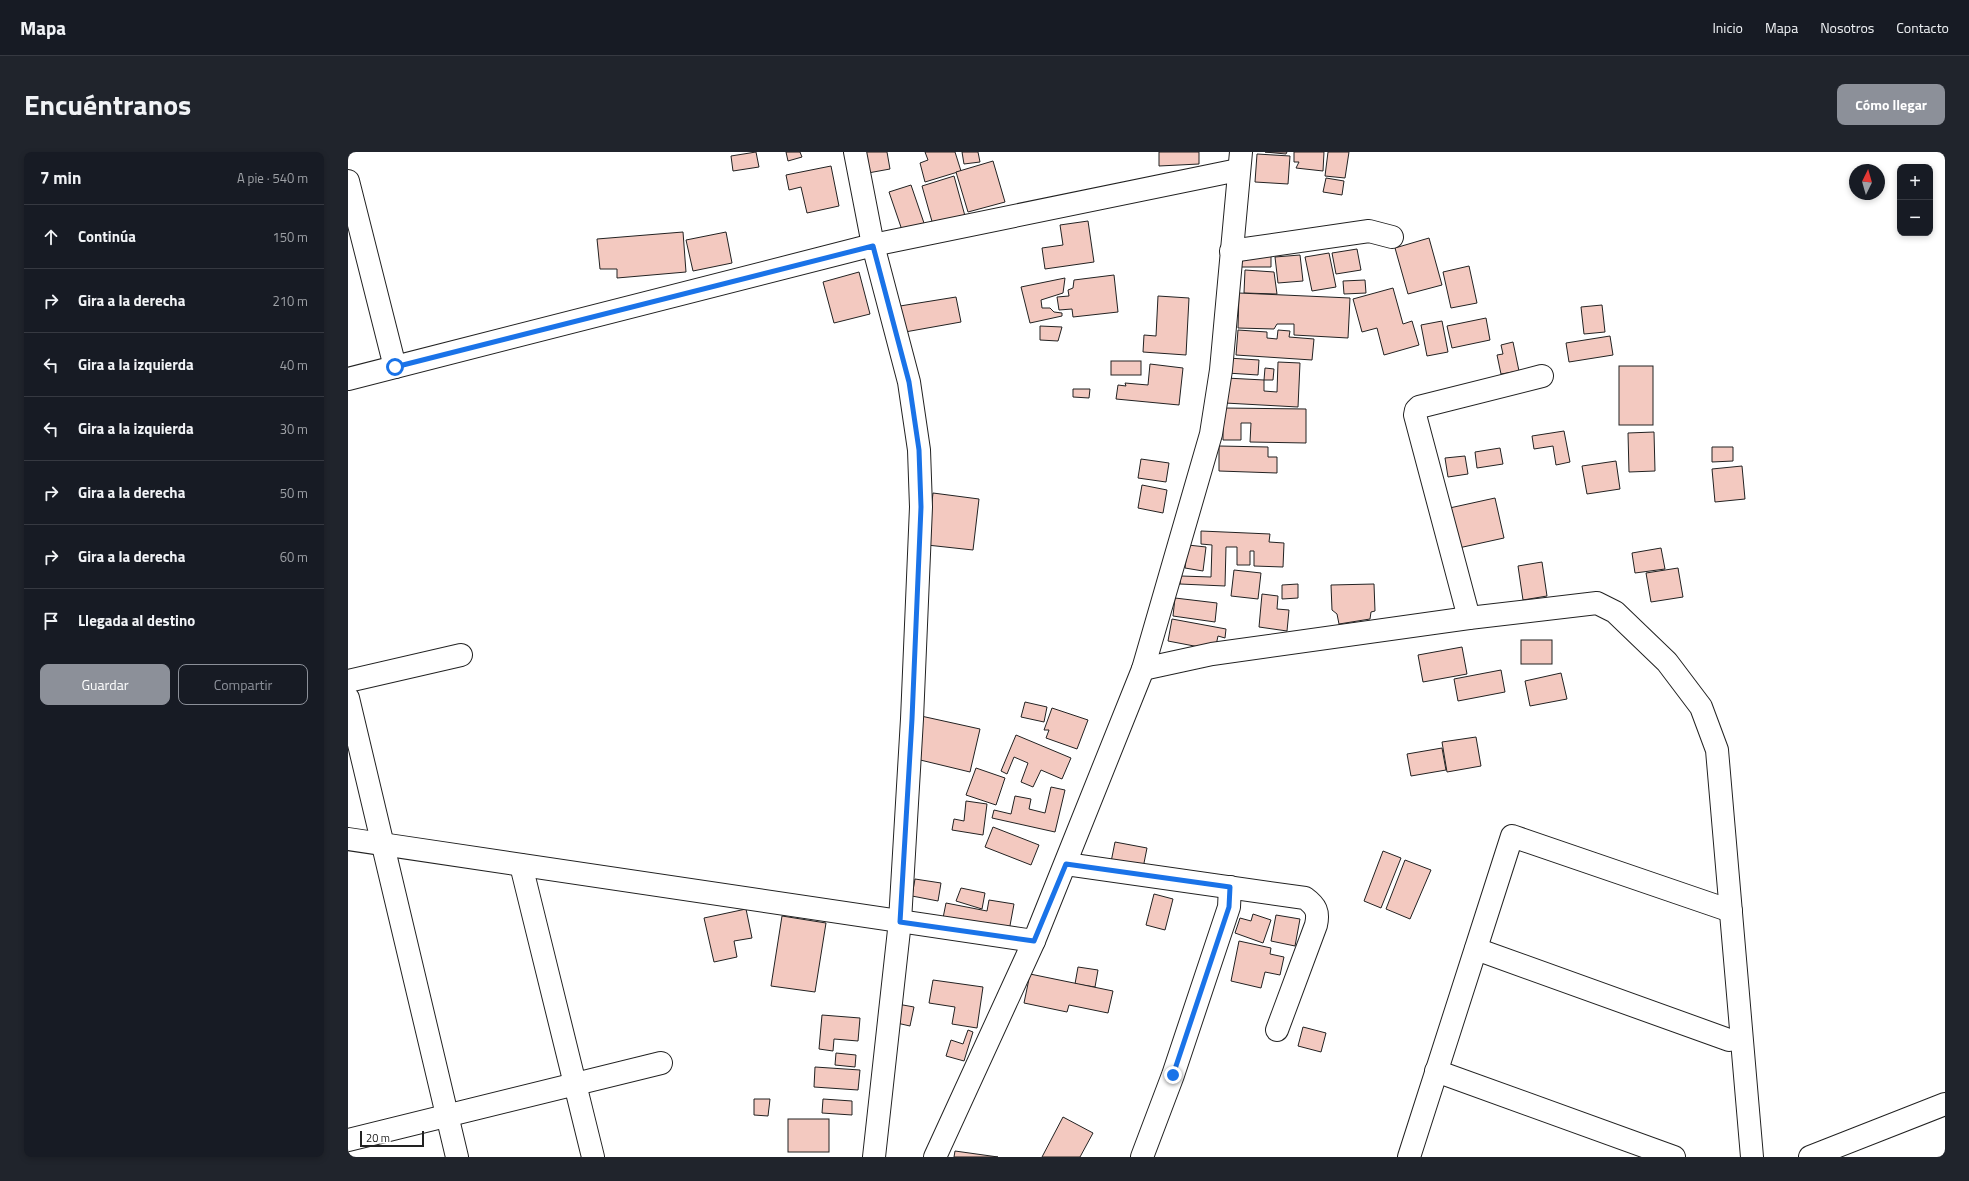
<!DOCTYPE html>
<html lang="es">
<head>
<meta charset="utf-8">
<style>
  body { margin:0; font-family:"Titillium Web",sans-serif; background:#20242c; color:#f1f3f6 }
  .controls { position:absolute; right:12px; top:12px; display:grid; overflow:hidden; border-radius:8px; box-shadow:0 2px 6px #0003 }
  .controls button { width:36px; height:36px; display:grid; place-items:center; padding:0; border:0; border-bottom:1px solid #363941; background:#171b24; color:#f1f3f6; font:20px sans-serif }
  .compass { position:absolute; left:1501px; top:12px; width:36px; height:36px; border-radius:50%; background:#171b24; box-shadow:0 2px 6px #0003; rotate:5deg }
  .scale { position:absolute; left:12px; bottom:10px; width:64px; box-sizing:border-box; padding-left:4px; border:2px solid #222; border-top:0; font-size:11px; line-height:14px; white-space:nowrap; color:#222; -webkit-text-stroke:3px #fff; paint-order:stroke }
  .stop { position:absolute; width:12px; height:12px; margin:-9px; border:3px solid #1a73e8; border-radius:50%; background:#fff }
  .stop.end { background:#1a73e8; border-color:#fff; box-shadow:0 1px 4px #0008 }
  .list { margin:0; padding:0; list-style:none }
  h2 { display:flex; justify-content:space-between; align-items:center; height:52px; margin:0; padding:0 16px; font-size:17px }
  h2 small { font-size:13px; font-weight:400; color:#9ea1a6 }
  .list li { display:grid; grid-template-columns:26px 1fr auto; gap:12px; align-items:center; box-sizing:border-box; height:64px; padding:0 16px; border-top:1px solid #363941 }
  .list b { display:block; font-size:15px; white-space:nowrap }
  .list em { font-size:13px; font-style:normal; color:#9ea1a6 }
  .actions { display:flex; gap:8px; padding:12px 16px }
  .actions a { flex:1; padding:9px 0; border:1px solid #8c9099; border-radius:8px; text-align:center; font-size:14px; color:#8c9099 }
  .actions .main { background:#8c9099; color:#fff }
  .icon { flex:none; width:22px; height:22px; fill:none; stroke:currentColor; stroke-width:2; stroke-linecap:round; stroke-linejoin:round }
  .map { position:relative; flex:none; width:1597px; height:1005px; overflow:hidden; border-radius:8px }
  header { display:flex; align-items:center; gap:24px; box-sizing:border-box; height:56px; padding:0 20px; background:#171b24; border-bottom:1px solid #363941 }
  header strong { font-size:19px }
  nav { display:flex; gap:22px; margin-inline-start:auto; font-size:14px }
  .intro { display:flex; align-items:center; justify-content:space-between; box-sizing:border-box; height:96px; padding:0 24px }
  h1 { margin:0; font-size:28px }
  .button { padding:10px 18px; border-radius:8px; background:#8c9099; color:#fff; font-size:14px; font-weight:700 }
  main { display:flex; gap:24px; padding:0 24px }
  aside { flex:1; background:#171b24; border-radius:8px; box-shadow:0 2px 6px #0003 }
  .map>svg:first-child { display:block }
  .building { fill:#f3c9c0; stroke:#222 }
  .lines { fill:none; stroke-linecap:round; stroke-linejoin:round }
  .minor-casing { stroke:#222; stroke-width:24 }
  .minor { stroke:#fff; stroke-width:22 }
  .route { stroke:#1a73e8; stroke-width:5 }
</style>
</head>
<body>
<header>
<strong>Mapa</strong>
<nav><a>Inicio</a><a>Mapa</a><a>Nosotros</a><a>Contacto</a></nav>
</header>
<div class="intro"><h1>Encuéntranos</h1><a class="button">Cómo llegar</a></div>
<main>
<aside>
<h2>7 min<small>A pie · 540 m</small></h2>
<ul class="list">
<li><svg class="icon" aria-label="ahead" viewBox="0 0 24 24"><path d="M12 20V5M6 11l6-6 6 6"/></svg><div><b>Continúa</b></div><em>150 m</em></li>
<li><svg class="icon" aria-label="right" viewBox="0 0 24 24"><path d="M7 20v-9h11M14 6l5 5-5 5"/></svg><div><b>Gira a la derecha</b></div><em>210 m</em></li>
<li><svg class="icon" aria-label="left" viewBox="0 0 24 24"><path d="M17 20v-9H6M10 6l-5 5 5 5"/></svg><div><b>Gira a la izquierda</b></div><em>40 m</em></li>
<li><svg class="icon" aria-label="left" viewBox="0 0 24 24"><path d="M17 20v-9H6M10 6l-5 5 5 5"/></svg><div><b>Gira a la izquierda</b></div><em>30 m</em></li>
<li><svg class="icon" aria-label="right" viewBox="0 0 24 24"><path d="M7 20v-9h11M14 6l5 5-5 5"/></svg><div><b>Gira a la derecha</b></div><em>50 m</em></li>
<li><svg class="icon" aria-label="right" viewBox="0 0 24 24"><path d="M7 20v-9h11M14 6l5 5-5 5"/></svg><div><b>Gira a la derecha</b></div><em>60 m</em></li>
<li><svg class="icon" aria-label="arrive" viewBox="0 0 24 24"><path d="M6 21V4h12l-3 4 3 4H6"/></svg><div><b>Llegada al destino</b></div></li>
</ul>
<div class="actions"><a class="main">Guardar</a><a>Compartir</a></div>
</aside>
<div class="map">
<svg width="1597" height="1005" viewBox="0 0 1597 1005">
  <rect width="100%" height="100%" fill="#fff"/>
  <g class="building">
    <polygon points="408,0 411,15 385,19 383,4"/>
    <polygon points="438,0 452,0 454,5 440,9"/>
    <polygon points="517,0 539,0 542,17 520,21"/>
    <polygon points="577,0 607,0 613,19 577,30 572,11 580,8"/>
    <polygon points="614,0 630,0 632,10 616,12"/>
    <polygon points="811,0 851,0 851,12 811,14"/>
    <polygon points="917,0 939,0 938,2"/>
    <polygon points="946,0 976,0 975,19 948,16 951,10 946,10"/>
    <polygon points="980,0 1001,0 997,26 977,24"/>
    <polygon points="909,2 942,4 940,32 907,30"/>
    <polygon points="645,9 657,50 620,60 608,20"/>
    <polygon points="483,14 491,54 459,61 453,35 441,38 438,23"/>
    <polygon points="606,24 617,64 585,73 574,34"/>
    <polygon points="978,26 996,29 994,43 975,40"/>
    <polygon points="563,33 577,74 555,81 541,40"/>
    <polygon points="740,69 746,110 697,117 694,96 715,93 712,73"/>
    <polygon points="335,80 338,120 269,126 269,117 252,117 249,87"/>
    <polygon points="378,80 384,111 345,119 338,88"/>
    <polygon points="1081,86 1094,133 1060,142 1047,96"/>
    <polygon points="1009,97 1013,118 988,122 984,101"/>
    <polygon points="981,101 988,135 964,139 957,105"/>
    <polygon points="893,102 923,103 923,115 893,115"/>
    <polygon points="952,103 955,129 930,131 927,105"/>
    <polygon points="1121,114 1129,151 1103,156 1095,120"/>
    <polygon points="897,118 926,120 929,142 896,141"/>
    <polygon points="511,120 522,162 486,171 475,130"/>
    <polygon points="766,123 770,160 725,165 724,157 711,158 709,145 721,144 720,138 725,136 726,128"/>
    <polygon points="717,126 715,141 693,148 694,156 702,156 706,160 714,161 714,164 682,171 673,135"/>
    <polygon points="1017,128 1018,141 996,142 995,129"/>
    <polygon points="1045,136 1055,172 1064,169 1071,193 1036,203 1029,176 1014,180 1005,147"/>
    <polygon points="891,141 1002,146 1000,186 946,183 946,172 929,172 926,177 890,176"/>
    <polygon points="810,144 841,146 838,203 795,200 796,183 808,184"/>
    <polygon points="608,145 613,170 557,180 552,154"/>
    <polygon points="1254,153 1257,180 1236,182 1233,155"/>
    <polygon points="1138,166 1142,188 1104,196 1099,174"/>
    <polygon points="1094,169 1100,200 1079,204 1073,173"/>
    <polygon points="692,174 714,175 710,189 692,188"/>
    <polygon points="890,178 919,180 919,186 929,187 930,178 942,179 941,185 966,187 964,208 888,203"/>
    <polygon points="1262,184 1265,203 1221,210 1218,191"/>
    <polygon points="1165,190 1171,219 1153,222 1149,203 1155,202 1153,193"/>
    <polygon points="880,206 911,208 910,223 879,221"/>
    <rect x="763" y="209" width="30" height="14"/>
    <polygon points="930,210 952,211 950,255 877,251 878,226 916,228 916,239 929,240"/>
    <polygon points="802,212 835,216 831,253 768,247 770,233 778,234 777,231 800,233"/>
    <rect x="1271" y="214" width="34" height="59"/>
    <polygon points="917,216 926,217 925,228 916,228"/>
    <polygon points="725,237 742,237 741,246 725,245"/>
    <polygon points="875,256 958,257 958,291 902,290 903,271 893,271 893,288 875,288"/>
    <polygon points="1216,279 1222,310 1208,313 1205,294 1186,297 1184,284"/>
    <polygon points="1306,280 1307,319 1281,320 1280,281"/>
    <polygon points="871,294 920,295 920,305 929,305 929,321 871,319"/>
    <polygon points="1364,295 1385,295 1385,309 1364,310"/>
    <polygon points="1152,296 1155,312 1129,316 1127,300"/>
    <polygon points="1117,304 1120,322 1100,325 1097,306"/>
    <polygon points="793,307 821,311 818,330 790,326"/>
    <polygon points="1268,309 1272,337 1239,342 1234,314"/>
    <polygon points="1394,314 1397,347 1367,350 1364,317"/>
    <polygon points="794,333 819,338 815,361 790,356"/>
    <polygon points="585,341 631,347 625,398 579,393"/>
    <polygon points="1147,346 1156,386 1106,397 1097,357"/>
    <polygon points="853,379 922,382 921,390 936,391 935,415 906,414 906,399 902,399 902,413 889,413 889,395 878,395 877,434 832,432 833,424 863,425 864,393 853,392"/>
    <polygon points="840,393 858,395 855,419 837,416"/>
    <polygon points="1313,396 1317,417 1287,421 1284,401"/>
    <polygon points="1194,410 1199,444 1175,448 1170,414"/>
    <polygon points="1330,416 1335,445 1303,450 1298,421"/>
    <polygon points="886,418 913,421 910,447 883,444"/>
    <polygon points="950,432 950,446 934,447 934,433"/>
    <polygon points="1026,432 1027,459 1023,460 1022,467 991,472 989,462 984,458 983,433"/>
    <polygon points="914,442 930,444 929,457 941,458 939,479 911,475"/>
    <polygon points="827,446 869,451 867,470 825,464"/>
    <polygon points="824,467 878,477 877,486 870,484 867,498 820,489"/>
    <rect x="1173" y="488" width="31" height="24"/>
    <polygon points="1114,495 1119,522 1075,530 1070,503"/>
    <polygon points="1153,518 1157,540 1110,549 1106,527"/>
    <polygon points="1213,521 1219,547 1182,554 1177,529"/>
    <polygon points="677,550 699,555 696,570 673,565"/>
    <polygon points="704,556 740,568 729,597 698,586 701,578 696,578"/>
    <polygon points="573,564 632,577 622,620 564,606"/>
    <polygon points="668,583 723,606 714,627 693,618 685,635 673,630 680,611 666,605 659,622 653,619"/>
    <polygon points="1128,585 1133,614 1099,620 1094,590"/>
    <polygon points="1094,596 1098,618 1063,624 1059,602"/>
    <polygon points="628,616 657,626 648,653 618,643"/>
    <polygon points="703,635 717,638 707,680 644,666 646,658 663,662 667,644 683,647 681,657 697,661"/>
    <polygon points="618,649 639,652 635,683 604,678 606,667 616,669"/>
    <polygon points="645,675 691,693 683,713 637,695"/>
    <polygon points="767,690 799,696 795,716 763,710"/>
    <polygon points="1035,699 1053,706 1033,756 1016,749"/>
    <polygon points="1057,708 1083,718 1062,767 1038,757"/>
    <polygon points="567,727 593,731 590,749 564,744"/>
    <polygon points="613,736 637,741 634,757 608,749"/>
    <polygon points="806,742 825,747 817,778 798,773"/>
    <polygon points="641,748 666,752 661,779 595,766 598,751 639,759"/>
    <polygon points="398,757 404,786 386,789 389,805 366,810 356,766"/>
    <polygon points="905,762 923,768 915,791 887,781 892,766 903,769"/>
    <polygon points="928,763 952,767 947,794 923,789"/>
    <polygon points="434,764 478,771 467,840 423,834"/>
    <polygon points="891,789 923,796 922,802 936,805 932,823 917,820 913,836 883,829"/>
    <polygon points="730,815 750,818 747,835 727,832"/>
    <polygon points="682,822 765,839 760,861 721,853 719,860 676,851"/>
    <polygon points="585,828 635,835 629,876 604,872 607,855 581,851"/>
    <polygon points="544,851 566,855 562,874 540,869"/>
    <polygon points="474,863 512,866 510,889 486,887 485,899 471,897"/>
    <polygon points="955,875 978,881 973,900 950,894"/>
    <polygon points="620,878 625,880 616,909 598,904 603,888 615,892"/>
    <polygon points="488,901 508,903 507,915 487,913"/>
    <polygon points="467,915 512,918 510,938 466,935"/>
    <polygon points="406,947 422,947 420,964 406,963"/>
    <polygon points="475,947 504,949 504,963 474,961"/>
    <polygon points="715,965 745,981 732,1005 694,1005"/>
    <rect x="440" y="967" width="41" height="33"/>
    <polygon points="607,999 650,1005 606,1005"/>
  </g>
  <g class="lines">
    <g class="minor-casing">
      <g id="minor">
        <polyline points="507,0 525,93 561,230 571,298 573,355 564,567 552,769 526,1005"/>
        <polyline points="0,29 47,215"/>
        <polyline points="883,99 1021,79 1044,85"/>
        <polyline points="0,227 525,93 890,18"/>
        <polyline points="1121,466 1067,263 1068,258 1071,255 1194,224"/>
        <polyline points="795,517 864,502 1121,466 1249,451 1267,460 1319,510 1353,555 1369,598 1404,1005"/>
        <polyline points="0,529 113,503"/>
        <polyline points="0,546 109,1005"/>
        <polyline points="0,687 686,789"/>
        <path d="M718,712L957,746C968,754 971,760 968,773L929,878"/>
        <polyline points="173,713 245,1005"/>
        <polyline points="1128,797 1381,888"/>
        <polyline points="1088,919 1326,1005"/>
        <polyline points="0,988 313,911"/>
        <polyline points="587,1005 686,789 795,517 863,282 873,218 893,0"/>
        <polyline points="794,1005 825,923 881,755 882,735"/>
        <polyline points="1061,1005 1164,684 1383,759"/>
        <polyline points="1462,1005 1597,952"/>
      </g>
    </g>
    <use href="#minor" class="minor"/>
  </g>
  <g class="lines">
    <polyline class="route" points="47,215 525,94 561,230 571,298 573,355 564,567 552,770 686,789 718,712 882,735 881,755 825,923"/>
  </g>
</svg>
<div class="controls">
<button>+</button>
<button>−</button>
</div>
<svg class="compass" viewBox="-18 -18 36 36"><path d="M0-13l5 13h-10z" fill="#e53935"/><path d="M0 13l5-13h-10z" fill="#9ea1a6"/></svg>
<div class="scale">20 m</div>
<div class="stop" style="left:47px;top:215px"></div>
<div class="stop end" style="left:825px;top:923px"></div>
</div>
</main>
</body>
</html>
